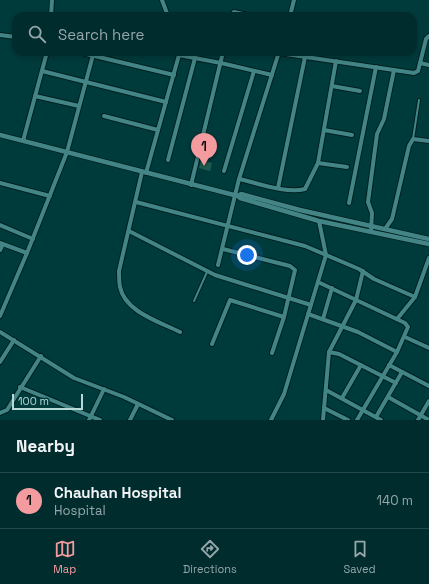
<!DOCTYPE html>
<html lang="en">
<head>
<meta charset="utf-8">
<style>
  body { margin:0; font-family:"Space Grotesk",sans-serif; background:#0a3435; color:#f1f3f6 }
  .scale { position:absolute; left:12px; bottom:10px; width:71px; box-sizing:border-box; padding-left:4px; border:2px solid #b8d8d8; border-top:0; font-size:11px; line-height:14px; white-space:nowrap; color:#b8d8d8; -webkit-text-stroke:3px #003b3c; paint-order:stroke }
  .you { position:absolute; left:247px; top:255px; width:14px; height:14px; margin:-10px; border:3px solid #fff; border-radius:50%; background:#1a73e8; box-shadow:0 0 0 6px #1a73e833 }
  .badge { display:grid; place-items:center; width:26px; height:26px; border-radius:50%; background:#f49b9f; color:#111; font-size:13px; font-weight:700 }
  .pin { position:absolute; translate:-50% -33px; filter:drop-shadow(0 1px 2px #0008) }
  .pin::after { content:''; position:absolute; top:21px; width:14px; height:12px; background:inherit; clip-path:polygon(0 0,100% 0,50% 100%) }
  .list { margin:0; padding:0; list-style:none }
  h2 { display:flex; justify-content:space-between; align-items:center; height:52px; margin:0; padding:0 16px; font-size:17px }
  h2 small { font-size:13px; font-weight:400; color:#95a7aa }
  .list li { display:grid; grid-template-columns:26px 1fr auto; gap:12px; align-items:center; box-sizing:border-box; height:56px; padding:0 16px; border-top:1px solid #224849 }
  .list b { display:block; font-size:15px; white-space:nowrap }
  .list p { margin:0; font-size:13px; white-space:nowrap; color:#95a7aa }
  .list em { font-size:13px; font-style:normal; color:#95a7aa }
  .icon { flex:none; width:22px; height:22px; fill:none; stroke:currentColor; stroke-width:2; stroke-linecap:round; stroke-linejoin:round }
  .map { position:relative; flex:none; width:429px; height:420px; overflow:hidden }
  .search { position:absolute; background:#002c2d; box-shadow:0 2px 6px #0003; left:12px; right:12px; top:12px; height:44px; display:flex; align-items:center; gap:10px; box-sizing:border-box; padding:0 14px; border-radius:12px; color:#95a7aa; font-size:15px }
  .sheet { height:108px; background:#002c2d }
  nav { display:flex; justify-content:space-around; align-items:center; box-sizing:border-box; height:56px; border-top:1px solid #224849; background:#002c2d; font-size:11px; color:#95a7aa }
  nav a { display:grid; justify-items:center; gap:2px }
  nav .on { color:#f49b9f }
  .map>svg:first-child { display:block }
  .building { fill:#1d5d50 }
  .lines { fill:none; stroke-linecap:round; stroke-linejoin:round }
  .service-casing { stroke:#002020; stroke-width:4 }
  .minor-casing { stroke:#002020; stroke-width:6 }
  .tertiary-casing { stroke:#002020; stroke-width:6 }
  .service { stroke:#438586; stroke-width:2 }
  .minor { stroke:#438586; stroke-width:4 }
  .tertiary { stroke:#438586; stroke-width:4.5 }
</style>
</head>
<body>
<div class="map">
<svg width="429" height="420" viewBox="0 0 429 420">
  <rect width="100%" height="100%" fill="#003b3c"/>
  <polygon class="building" points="201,160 212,163 210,171 199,168"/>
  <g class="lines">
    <g class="service-casing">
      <g id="service">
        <polyline points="413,139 419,100"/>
        <polyline points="194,301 207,272"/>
      </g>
    </g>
    <g class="minor-casing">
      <g id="minor">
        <polyline points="162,0 168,16"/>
        <polyline points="51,16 52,0"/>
        <polyline points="232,16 234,12 252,16"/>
        <polyline points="290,16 294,0"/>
        <polyline points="0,35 16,37"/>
        <polyline points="78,52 174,75"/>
        <polyline points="279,53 414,73 418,71 426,39 429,36"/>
        <polyline points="179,55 221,63 272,75"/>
        <polyline points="420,63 429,65"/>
        <polyline points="42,71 166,102"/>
        <polyline points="332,86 360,91"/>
        <polyline points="35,96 79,106"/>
        <polyline points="104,116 158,130"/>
        <polyline points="324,130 352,135"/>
        <polyline points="23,141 47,52"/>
        <polyline points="168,160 195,58"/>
        <polyline points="318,163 347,167"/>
        <polyline points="224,171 254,71"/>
        <path d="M142,172L119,271C119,276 119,282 120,287C125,312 160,322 180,332"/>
        <polyline points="146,173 179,55 178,52"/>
        <path d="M239,179C257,183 287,194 305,189L318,163L336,61"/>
        <polyline points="0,183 50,196"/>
        <polyline points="191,185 223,52"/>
        <polyline points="278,188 305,57"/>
        <polyline points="136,202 305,246 359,269 374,279 415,297"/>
        <polyline points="349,203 376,67"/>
        <polyline points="0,225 33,239"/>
        <polyline points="385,229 392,219 409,146 413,139 429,141"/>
        <polyline points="129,231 215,275 311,305"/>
        <polyline points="371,231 372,213 368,202 377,134 384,119 394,70"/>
        <polyline points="0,243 27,253"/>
        <polyline points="223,249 290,266 295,270 284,317 272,353"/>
        <polyline points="0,250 3,244"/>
        <polyline points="218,265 239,179 279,52"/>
        <polyline points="318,282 405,323 408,327 397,352 357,420"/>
        <polyline points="308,314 358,332 397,352"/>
        <polyline points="0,316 27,253 67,152 93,55"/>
        <polyline points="323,319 332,288"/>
        <polyline points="397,319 415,297 429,258"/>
        <polyline points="0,332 74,378 124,397 172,420"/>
        <polyline points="405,337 429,348"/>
        <polyline points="212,344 230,300 284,317"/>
        <polyline points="329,352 339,354 396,383"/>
        <polyline points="0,362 14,340"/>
        <polyline points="389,365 429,386"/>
        <polyline points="20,387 100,420"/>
        <polyline points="326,390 381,420"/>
        <polyline points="388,397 429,420"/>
        <polyline points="342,398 361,365"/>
        <polyline points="324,408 348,420"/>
        <polyline points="0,413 7,410 41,356"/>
        <polyline points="376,417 402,372"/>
        <polyline points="89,420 104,389"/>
        <polyline points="130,420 138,404"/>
        <polyline points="271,420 284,394 326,255 319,221"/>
        <polyline points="323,420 329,352 356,300 363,271"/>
        <polyline points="418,420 429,401"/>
      </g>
    </g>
    <g class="tertiary-casing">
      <g id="tertiary">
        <polyline points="0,135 238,196 241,194 300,210 429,239"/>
        <polyline points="238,196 240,198 319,221 429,244"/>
      </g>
    </g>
    <use href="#service" class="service"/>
    <use href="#minor" class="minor"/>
    <use href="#tertiary" class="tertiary"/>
  </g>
</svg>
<div class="scale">100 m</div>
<div class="you"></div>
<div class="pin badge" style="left:204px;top:166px">1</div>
<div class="search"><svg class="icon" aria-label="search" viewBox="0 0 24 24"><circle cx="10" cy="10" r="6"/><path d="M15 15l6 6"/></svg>Search here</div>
</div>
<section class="sheet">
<h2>Nearby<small></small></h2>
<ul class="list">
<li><span class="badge">1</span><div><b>Chauhan Hospital</b><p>Hospital</p></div><em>140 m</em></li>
</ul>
</section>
<nav>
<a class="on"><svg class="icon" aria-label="map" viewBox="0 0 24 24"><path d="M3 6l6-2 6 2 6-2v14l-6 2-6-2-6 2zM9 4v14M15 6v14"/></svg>Map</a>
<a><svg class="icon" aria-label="directions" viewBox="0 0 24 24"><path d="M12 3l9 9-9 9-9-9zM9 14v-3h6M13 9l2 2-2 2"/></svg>Directions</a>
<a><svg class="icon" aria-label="saved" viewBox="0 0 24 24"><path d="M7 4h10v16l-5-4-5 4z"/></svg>Saved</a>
</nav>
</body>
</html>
